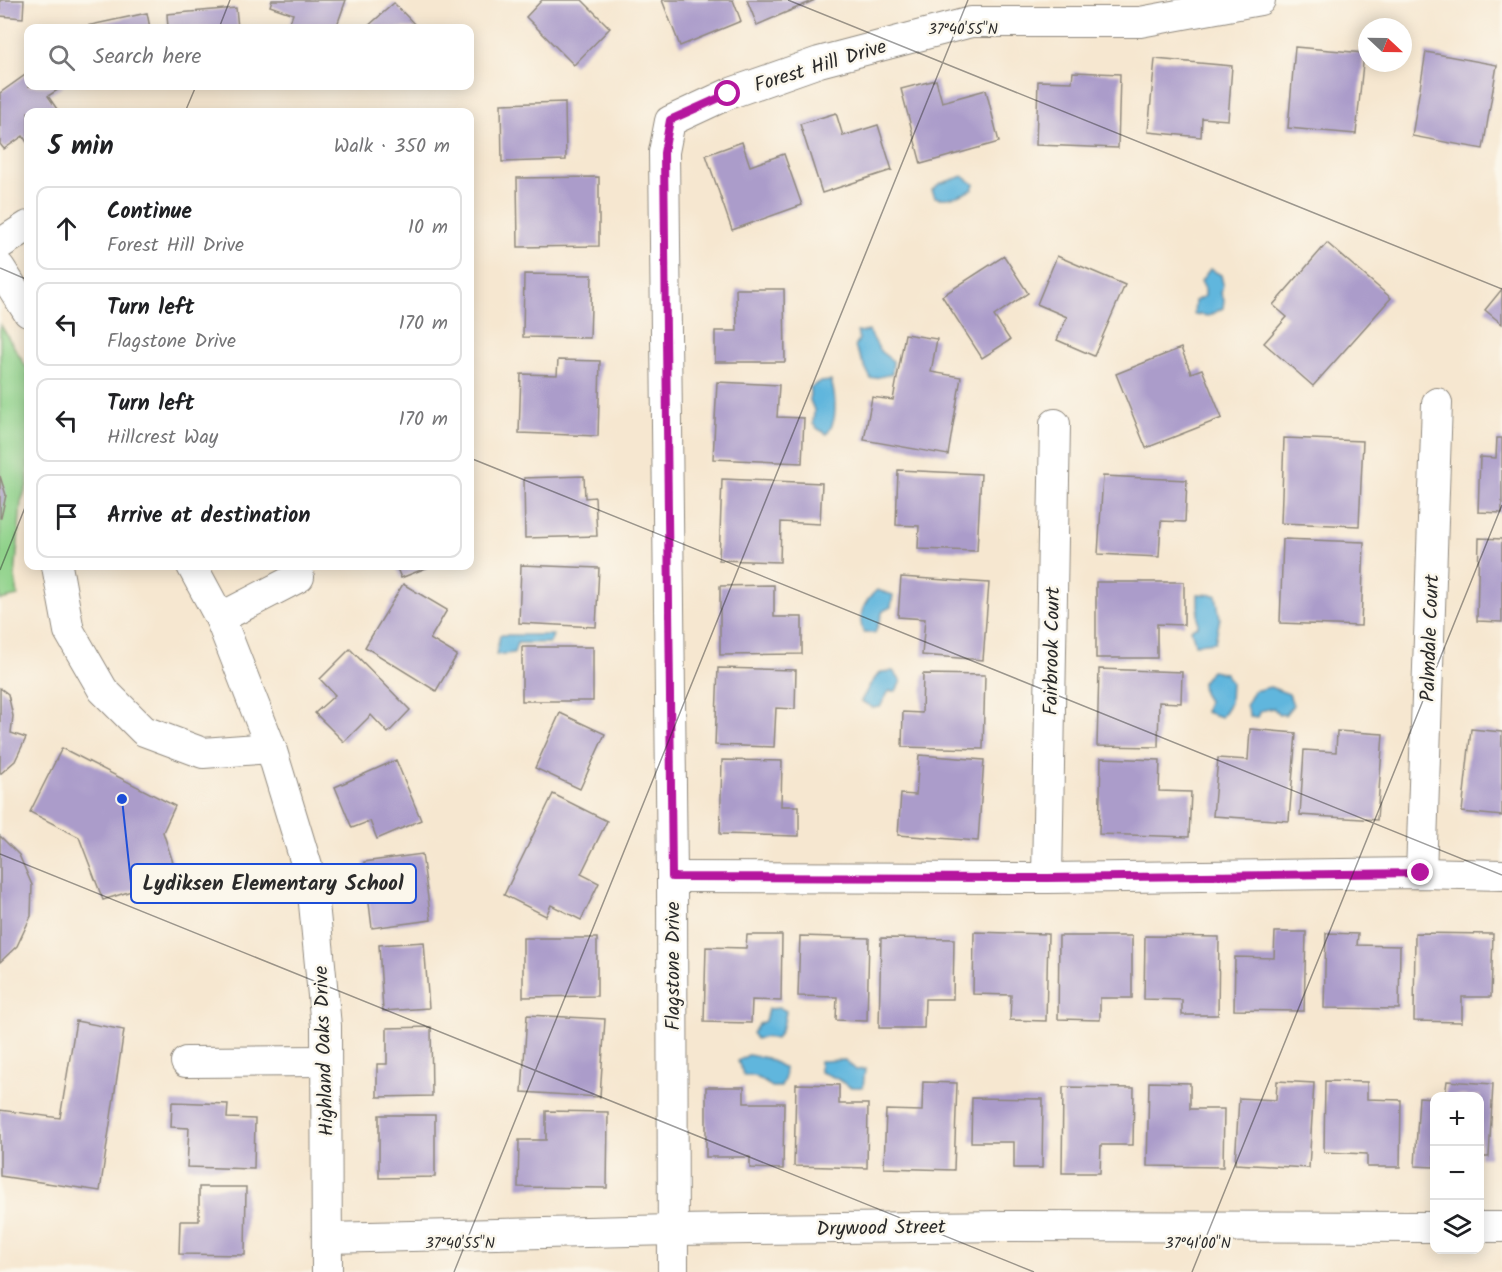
<!DOCTYPE html>
<html lang="en">
<head>
<meta charset="utf-8">
<style>
  body { margin:0; font-family:Kalam,sans-serif; background:#f6f6f6; color:#202124 }
  .controls { position:absolute; right:18px; bottom:18px; display:grid; overflow:hidden; border-radius:12px; box-shadow:0 3px 15px #0003 }
  .controls button { width:54px; height:54px; display:grid; place-items:center; padding:0; border:0; border-bottom:2px solid #e0e0e0; background:#fff; color:#202124; font:30px sans-serif }
  .compass { position:absolute; left:1358px; top:18px; width:54px; height:54px; border-radius:50%; background:#fff; box-shadow:0 3px 15px #0003; rotate:112deg }
  .stop { position:absolute; width:18px; height:18px; margin:-14px; border:4px solid #b5179e; border-radius:50%; background:#fff }
  .stop.end { background:#b5179e; border-color:#fff; box-shadow:0 2px 6px #0008 }
  .list { margin:0; padding:0; list-style:none }
  h2 { display:flex; justify-content:space-between; align-items:center; height:78px; margin:0; padding:0 24px; font-size:26px }
  h2 small { font-size:20px; font-weight:400; color:#757577 }
  .list li { display:grid; grid-template-columns:39px 1fr auto; gap:18px; align-items:center; box-sizing:border-box; height:84px; margin:0 12px 12px; padding:0 12px; border:2px solid #e0e0e0; border-radius:12px }
  .list b { display:block; font-size:22px; white-space:nowrap }
  .list p { margin:0; font-size:20px; white-space:nowrap; color:#757577 }
  .list em { font-size:20px; font-style:normal; color:#757577 }
  .icon { flex:none; width:33px; height:33px; fill:none; stroke:currentColor; stroke-width:2; stroke-linecap:round; stroke-linejoin:round }
  .map { position:relative; flex:none; width:1502px; height:1272px; overflow:hidden }
  .search { position:absolute; background:#fff; box-shadow:0 3px 15px #0003; left:24px; top:24px; width:450px; height:66px; display:flex; align-items:center; gap:15px; box-sizing:border-box; padding:0 21px; border-radius:12px; color:#757577; font-size:22px }
  .panel { position:absolute; background:#fff; box-shadow:0 3px 15px #0003; left:24px; top:108px; width:450px; height:462px; border-radius:12px }
  .map>svg:first-child { display:block }
  .green { fill:#8fd28a; stroke:#5d7e5a; stroke-width:1.5 }
  .water { fill:#60b6dd; stroke:#467084; stroke-width:1.5 }
  .building { fill:#ab9cca }
  .lines { fill:none; stroke-linecap:round; stroke-linejoin:round }
  .minor-casing { stroke:#90897e; stroke-width:32 }
  .minor { stroke:#fff; stroke-width:30 }
  .route { stroke:#b5179e; stroke-width:8 }
  .ticks { fill:none; stroke:#2b2b2b; stroke-width:1.5; stroke-opacity:0.45 }
  .labels { text-anchor:middle; stroke-width:5; stroke-linejoin:round; paint-order:stroke }
  .street-label { font-size:20px; fill:#2b2b2b; stroke:#fbf7ec }
  .ticks-label { font-size:15px; text-anchor:middle; fill:#2b2b2b; stroke:#fbf7ec; stroke-width:5; stroke-linejoin:round; paint-order:stroke }
  .leader { fill:none; stroke:#1d4ed8; stroke-width:2 }
  .callout-dot { fill:#1d4ed8; stroke:#fbf7ec; stroke-width:2 }
  .callout { fill:#fbf7ec; stroke:#1d4ed8; stroke-width:2 }
  .callout-label { font-size:21px; text-anchor:middle; font-weight:bold; fill:#2b2b2b }
</style>
</head>
<body>
<div class="map">
<svg width="1502" height="1272" viewBox="0 0 1502 1272">
  <rect width="100%" height="100%" fill="#fbf7ec"/>
  <filter id="ink" filterUnits="userSpaceOnUse"><feTurbulence type="fractalNoise" baseFrequency=".0167" numOctaves="2"/><feDisplacementMap in="SourceGraphic" scale="12" xChannelSelector="R" yChannelSelector="G"/><feConvolveMatrix kernelMatrix="1 2 1 2 8 2 1 2 1" color-interpolation-filters="sRGB"/></filter>
  <filter id="wash" filterUnits="userSpaceOnUse"><feTurbulence type="fractalNoise" baseFrequency=".008" numOctaves="4" result="noise"/><feDisplacementMap in="SourceGraphic" scale="24" xChannelSelector="R" yChannelSelector="G"/><feGaussianBlur stdDeviation="1.35" result="paint"/><feColorMatrix in="noise" values="0 0 0 0 0 0 0 0 0 0 0 0 0 0 0 0 0 1.4 0 .05"/><feComposite in="paint" operator="in"/></filter>
  <g filter="url(#wash)">
    <rect width="100%" height="100%" fill="#f6e7d0"/>
    <polygon class="green" points="0,324 28,370 28,483 21,502 18,542 15,577 18,596 0,600"/>
    <g class="water">
      <path d="M963,176L974,184L972,190C961,195 947,201 935,197L932,190L939,184Z"/>
      <polygon points="1210,269 1221,275 1223,284 1221,294 1224,300 1223,308 1209,316 1194,314 1195,301 1205,296 1205,289 1201,281"/>
      <polygon points="869,331 881,352 893,361 892,374 871,379 855,347 859,339 857,332"/>
      <path d="M831,381C835,393 837,414 832,425C831,428 829,431 827,434L818,429L813,424L814,410L810,400V388L819,382Z"/>
      <path d="M877,590L893,595L891,607L883,611L875,633H864C856,617 864,601 877,590Z"/>
      <polygon points="1198,594 1216,595 1220,618 1215,642 1195,644 1191,629 1198,626"/>
      <polygon points="500,635 553,635 550,643 517,643 514,653 496,655"/>
      <polygon points="893,671 901,681 896,691 889,691 880,707 873,708 861,701 870,685 880,672"/>
      <polygon points="1211,671 1225,673 1231,682 1230,703 1221,717 1205,712 1208,701 1203,693 1202,682"/>
      <polygon points="1270,687 1289,694 1293,705 1285,715 1279,714 1273,708 1260,711 1257,717 1250,716 1246,706 1254,691"/>
      <path d="M780,1008L786,1011C785,1021 782,1031 776,1039L765,1037L756,1039L752,1033L759,1024L765,1021L768,1009Z"/>
      <polygon points="748,1055 767,1058 784,1068 785,1077 781,1087 772,1087 755,1076 744,1076 738,1061"/>
      <path d="M845,1060L856,1070L865,1069L863,1087C848,1088 850,1087 839,1080C833,1076 826,1074 820,1072V1061Z"/>
    </g>
    <g id="blocks">
      <g class="building">
        <polygon points="0,0 24,0 23,18 0,16"/>
        <polygon points="272,0 346,0 336,28 288,28 293,14 270,6"/>
        <polygon points="542,0 582,0 610,28 574,65 526,17"/>
        <polygon points="662,0 733,0 741,21 680,46"/>
        <polygon points="747,0 815,0 757,25"/>
        <polygon points="394,3 418,28 366,28"/>
        <polygon points="236,8 238,28 168,28 167,14"/>
        <polygon points="147,13 150,28 86,28 86,26"/>
        <polygon points="1295,47 1364,53 1356,134 1288,128"/>
        <polygon points="1426,52 1497,65 1483,149 1412,136"/>
        <polygon points="1155,59 1232,66 1228,120 1202,118 1201,137 1148,132"/>
        <polygon points="1073,72 1120,74 1118,148 1036,145 1038,81 1072,82"/>
        <polygon points="28,73 28,86 64,86 48,96 59,112 28,112 28,144 23,136 4,149 0,144 0,93"/>
        <polygon points="936,80 942,102 986,90 999,142 921,164 901,89"/>
        <polygon points="565,102 566,160 502,162 501,104"/>
        <polygon points="836,113 843,136 878,125 892,170 822,193 800,124"/>
        <polygon points="742,142 750,166 784,154 802,205 732,230 706,155"/>
        <polygon points="599,177 599,246 518,247 517,178"/>
        <polygon points="1327,243 1391,298 1313,386 1264,343 1287,317 1273,305"/>
        <polygon points="1004,256 1028,293 994,316 1010,340 982,358 942,296"/>
        <polygon points="1057,256 1125,285 1094,356 1057,340 1067,317 1037,304"/>
        <polygon points="524,274 592,275 590,338 523,337"/>
        <polygon points="736,289 784,289 785,362 715,362 715,331 737,331"/>
        <polygon points="1502,289 1502,324 1485,310"/>
        <polygon points="905,334 937,339 931,372 961,377 948,455 864,440 872,397 893,400"/>
        <polygon points="1181,348 1191,373 1202,369 1222,418 1146,448 1116,374"/>
        <polygon points="558,360 600,361 598,436 519,433 521,374 557,375"/>
        <polygon points="717,382 779,385 777,417 804,418 802,463 713,459"/>
        <polygon points="1284,438 1363,441 1359,526 1281,523"/>
        <polygon points="1497,438 1502,438 1502,513 1478,512 1480,457 1496,458"/>
        <polygon points="898,470 981,474 977,551 918,549 919,526 896,525"/>
        <polygon points="0,476 6,495 1,518 0,518"/>
        <polygon points="584,476 585,498 595,497 597,536 525,538 524,478"/>
        <polygon points="1103,476 1187,480 1185,522 1161,521 1159,557 1098,554"/>
        <polygon points="722,479 822,483 820,524 781,522 780,562 719,560"/>
        <polygon points="1479,538 1502,539 1502,622 1477,621"/>
        <polygon points="1283,539 1364,542 1361,626 1280,623"/>
        <polygon points="521,565 599,568 596,627 519,623"/>
        <polygon points="396,566 431,566 401,578"/>
        <polygon points="901,577 989,583 983,660 922,655 925,619 898,617"/>
        <polygon points="1096,582 1184,582 1184,625 1157,624 1157,658 1096,658"/>
        <polygon points="403,584 447,610 430,639 457,655 436,691 365,647"/>
        <polygon points="774,585 774,617 802,617 802,654 720,655 720,586"/>
        <rect x="522" y="647" width="71" height="54"/>
        <polygon points="350,649 410,710 388,733 371,715 344,742 315,713 335,695 320,679"/>
        <polygon points="718,668 796,670 795,709 776,708 774,747 715,745"/>
        <polygon points="1099,669 1182,672 1181,703 1159,702 1158,747 1097,746"/>
        <polygon points="923,674 985,675 983,749 902,747 903,712 922,713"/>
        <polygon points="0,688 8,694 13,716 11,733 26,738 15,761 0,774"/>
        <polygon points="560,713 605,734 580,789 535,768"/>
        <polygon points="1250,729 1296,733 1289,821 1213,816 1218,758 1248,760"/>
        <polygon points="1471,729 1502,732 1502,816 1462,812"/>
        <polygon points="1337,731 1383,734 1377,820 1300,815 1304,750 1336,752"/>
        <polygon points="62,748 175,806 163,832 182,890 152,899 147,886 103,900 79,837 30,812"/>
        <polygon points="919,755 984,760 978,841 898,835 901,794 916,795"/>
        <polygon points="1101,758 1160,760 1159,791 1191,792 1189,837 1099,834"/>
        <polygon points="396,760 421,820 377,839 370,821 352,828 335,787"/>
        <polygon points="722,760 782,761 781,806 799,806 799,836 720,834"/>
        <polygon points="553,794 607,821 581,874 599,883 581,920 551,905 546,916 504,895"/>
        <polygon points="0,836 19,855 32,885 31,916 17,946 0,962"/>
        <polygon points="422,854 431,920 372,928 364,862"/>
        <polygon points="974,932 1048,934 1046,1021 1010,1020 1011,995 973,994"/>
        <polygon points="1275,932 1306,932 1304,1011 1234,1010 1235,957 1274,958"/>
        <polygon points="1326,933 1358,934 1357,945 1400,946 1399,1009 1324,1008"/>
        <polygon points="1415,933 1493,934 1491,997 1462,997 1462,1022 1414,1021"/>
        <polygon points="747,935 782,935 781,1001 752,1000 751,1023 704,1022 706,947 746,948"/>
        <polygon points="800,936 869,938 867,1021 836,1020 837,997 798,996"/>
        <polygon points="1059,936 1132,936 1132,998 1100,998 1100,1020 1058,1019"/>
        <polygon points="1145,936 1219,937 1218,1015 1182,1015 1182,1000 1144,999"/>
        <polygon points="523,938 597,938 597,996 523,997"/>
        <polygon points="881,938 954,939 953,999 925,999 924,1028 879,1028"/>
        <polygon points="424,942 429,1008 383,1011 379,945"/>
        <polygon points="527,1015 605,1019 600,1097 522,1092"/>
        <polygon points="76,1021 124,1030 100,1191 0,1176 0,1110 60,1118"/>
        <polygon points="431,1027 432,1096 377,1097 377,1064 387,1064 387,1028"/>
        <polygon points="1277,1081 1314,1083 1309,1168 1235,1164 1239,1098 1276,1100"/>
        <polygon points="1325,1081 1367,1082 1367,1099 1401,1100 1400,1167 1367,1167 1367,1154 1324,1152"/>
        <polygon points="1447,1081 1493,1084 1489,1157 1480,1157 1480,1096 1445,1096"/>
        <polygon points="923,1082 957,1083 954,1170 884,1168 886,1110 922,1111"/>
        <polygon points="1149,1082 1190,1083 1190,1109 1224,1109 1223,1167 1147,1166"/>
        <polygon points="796,1084 839,1085 839,1104 868,1104 867,1168 794,1166"/>
        <polygon points="706,1087 744,1087 744,1103 784,1103 783,1169 750,1168 750,1157 706,1157"/>
        <polygon points="1063,1087 1134,1088 1133,1145 1101,1145 1100,1173 1062,1173"/>
        <polygon points="1419,1097 1434,1098 1434,1167 1415,1166"/>
        <polygon points="972,1098 1043,1099 1042,1168 1014,1168 1014,1142 971,1142"/>
        <polygon points="172,1102 228,1104 227,1118 255,1119 254,1169 187,1167 189,1128 171,1127"/>
        <polygon points="546,1111 608,1112 607,1188 518,1187 519,1140 546,1140"/>
        <polygon points="379,1115 435,1115 435,1177 379,1178"/>
        <polygon points="199,1187 246,1187 245,1255 179,1254 180,1221 199,1221"/>
      </g>
    </g>
  </g>
  <g filter="url(#ink)">
    <use href="#blocks" fill-opacity="0" stroke="#90897e" stroke-width="1.5"/>
    <g class="lines">
      <g class="minor-casing">
        <g id="minor">
          <polyline points="0,244 28,226"/>
          <polyline points="0,268 28,312"/>
          <polyline points="57,566 69,631 103,690 144,731 203,753 271,748"/>
          <polyline points="192,566 220,618 271,748 312,883 326,1026 327,1272"/>
          <polyline points="220,618 299,577"/>
          <polyline points="1421,873 1437,403"/>
          <polyline points="672,877 1047,878 1421,873 1502,875"/>
          <polyline points="1047,878 1055,424"/>
          <polyline points="186,1062 326,1061"/>
          <polyline points="1480,1227 1502,1227"/>
          <polyline points="327,1238 673,1230 1008,1226 1434,1227"/>
          <polyline points="673,1272 672,877 664,152 670,121 728,94 819,62 971,22 1140,22 1260,0"/>
        </g>
      </g>
      <use href="#minor" class="minor"/>
    </g>
  </g>
  <g class="lines" filter="url(#ink)">
    <polyline class="route" points="728,94 670,120 664,153 672,877 1047,878 1421,873"/>
  </g>
  <path class="ticks" d="M788,0L1502,289M219,28L230,0M185,112L196,86M0,268L28,280M470,458L1502,875M0,570L28,500M0,854L1034,1272M454,1272L968,0M1192,1272L1502,505"/>
  <g class="labels">
    <g class="street-label">
      <text transform="translate(820 65) rotate(-17)" y="7">Forest Hill Drive</text>
      <text transform="translate(1429 638) rotate(-88)" y="7">Palmdale Court</text>
      <text transform="translate(1051 651) rotate(-89)" y="7">Fairbrook Court</text>
      <text transform="translate(672 966) rotate(-90)" y="7">Flagstone Drive</text>
      <text transform="translate(323 1051) rotate(-92)" y="7">Highland Oaks Drive</text>
      <text transform="translate(881 1227) rotate(-1)" y="7">Drywood Street</text>
    </g>
  </g>
  <g class="ticks-label">
    <text x="963" y="34">37°40'55"N</text>
    <text x="460" y="1248">37°40'55"N</text>
    <text x="1198" y="1248">37°41'00"N</text>
  </g>
  <path class="leader" d="M122 799L131 883"/>
  <circle class="callout-dot" cx="122" cy="799" r="6"/>
  <rect class="callout" x="131" y="864" width="285" height="39" rx="6"/>
  <g class="callout-label">
    <text x="273" y="890">Lydiksen Elementary School</text>
  </g>
</svg>
<div class="controls">
<button>+</button>
<button>−</button>
<button><svg class="icon" aria-label="layers" viewBox="0 0 24 24"><path d="M12 4l9 5-9 5-9-5zM3 14l9 5 9-5"/></svg></button>
</div>
<svg class="compass" viewBox="-18 -18 36 36"><path d="M0-13l5 13h-10z" fill="#e53935"/><path d="M0 13l5-13h-10z" fill="#757577"/></svg>
<div class="stop" style="left:728px;top:94px"></div>
<div class="stop end" style="left:1421px;top:873px"></div>
<div class="search"><svg class="icon" aria-label="search" viewBox="0 0 24 24"><circle cx="10" cy="10" r="6"/><path d="M15 15l6 6"/></svg>Search here</div>
<section class="panel">
<h2>5 min<small>Walk · 350 m</small></h2>
<ul class="list">
<li><svg class="icon" aria-label="ahead" viewBox="0 0 24 24"><path d="M12 20V5M6 11l6-6 6 6"/></svg><div><b>Continue</b><p>Forest Hill Drive</p></div><em>10 m</em></li>
<li><svg class="icon" aria-label="left" viewBox="0 0 24 24"><path d="M17 20v-9H6M10 6l-5 5 5 5"/></svg><div><b>Turn left</b><p>Flagstone Drive</p></div><em>170 m</em></li>
<li><svg class="icon" aria-label="left" viewBox="0 0 24 24"><path d="M17 20v-9H6M10 6l-5 5 5 5"/></svg><div><b>Turn left</b><p>Hillcrest Way</p></div><em>170 m</em></li>
<li><svg class="icon" aria-label="arrive" viewBox="0 0 24 24"><path d="M6 21V4h12l-3 4 3 4H6"/></svg><div><b>Arrive at destination</b></div></li>
</ul>
</section>
</div>
</body>
</html>
